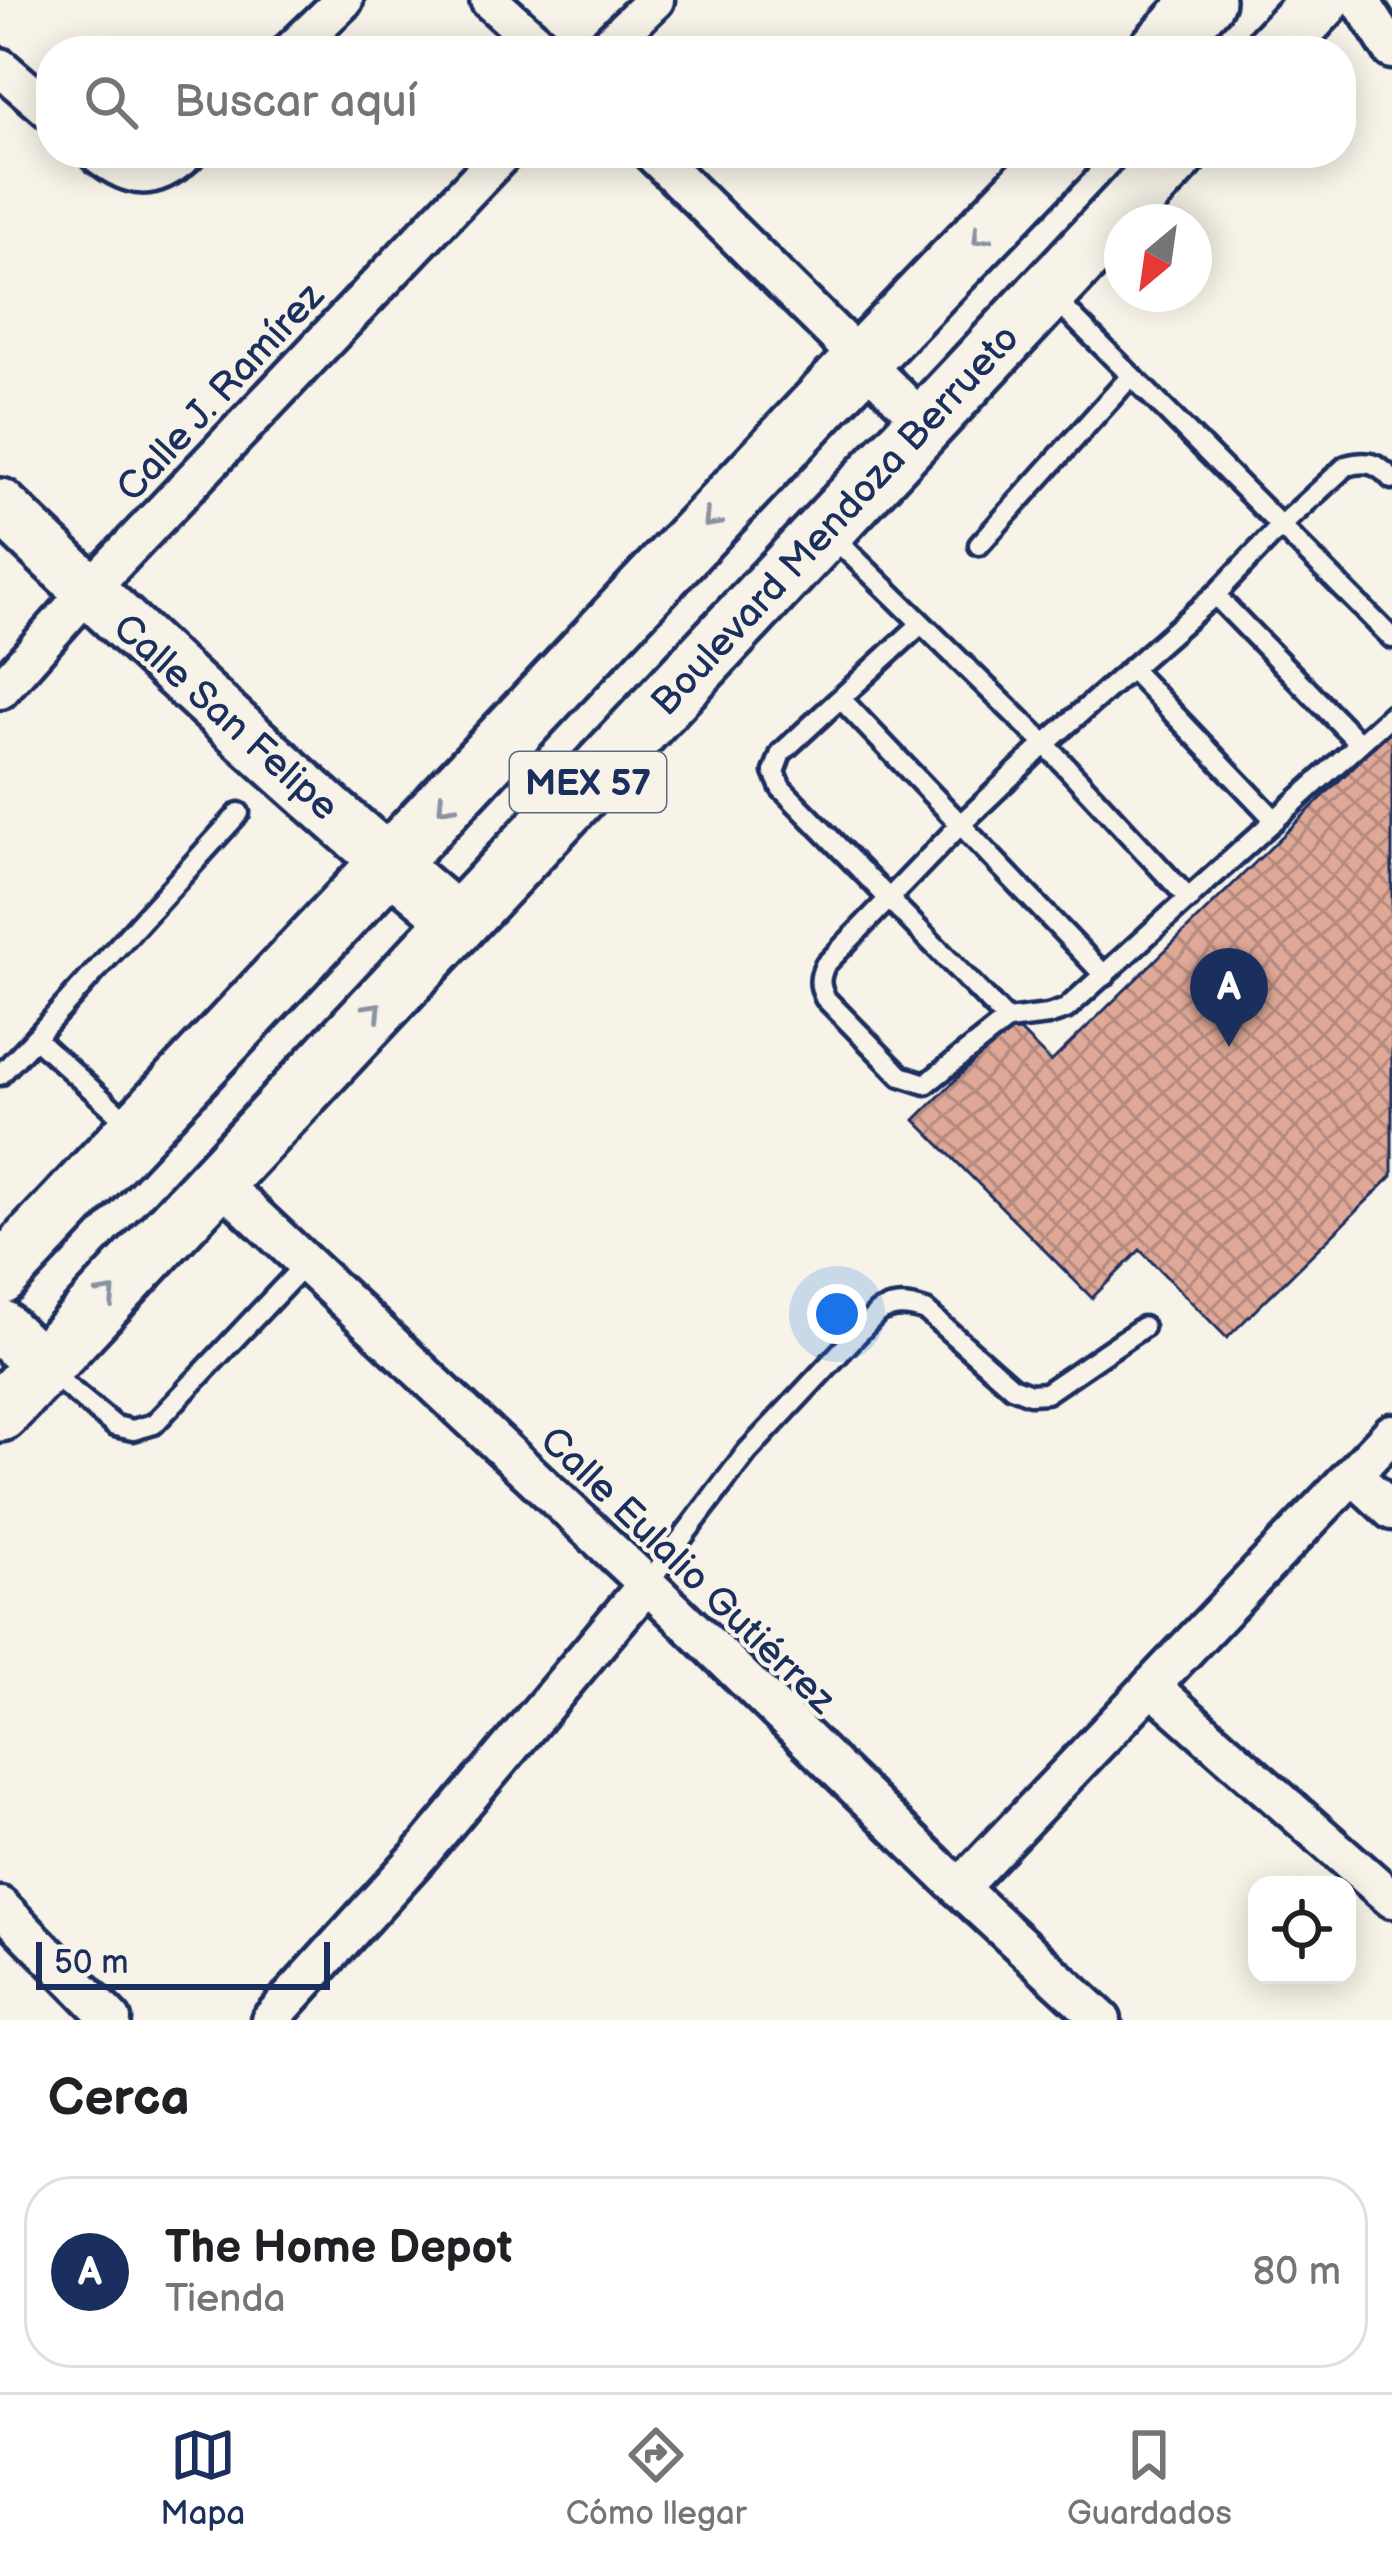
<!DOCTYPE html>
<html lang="es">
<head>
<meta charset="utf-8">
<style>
  body { margin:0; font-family:"Balsamiq Sans",sans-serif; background:#f2f2f2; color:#202124 }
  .controls { position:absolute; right:36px; bottom:36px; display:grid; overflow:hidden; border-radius:24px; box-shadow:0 6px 30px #0003 }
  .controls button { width:108px; height:108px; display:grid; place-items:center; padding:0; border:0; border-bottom:3px solid #e0e0e0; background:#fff; color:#202124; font:60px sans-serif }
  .compass { position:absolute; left:1104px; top:204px; width:108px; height:108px; border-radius:50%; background:#fff; box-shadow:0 6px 30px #0003; rotate:209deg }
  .scale { position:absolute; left:36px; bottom:30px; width:294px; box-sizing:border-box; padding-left:12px; border:6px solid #1b2f5e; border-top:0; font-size:33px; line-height:42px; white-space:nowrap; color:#1b2f5e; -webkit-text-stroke:9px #f7f3e8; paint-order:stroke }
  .you { position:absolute; left:837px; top:1314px; width:42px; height:42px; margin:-30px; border:9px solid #fff; border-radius:50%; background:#1a73e8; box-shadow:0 0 0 18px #1a73e833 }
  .badge { display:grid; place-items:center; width:78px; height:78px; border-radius:50%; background:#1b2f5e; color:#fff; font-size:39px; font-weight:700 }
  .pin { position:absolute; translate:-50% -99px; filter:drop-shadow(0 3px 6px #0008) }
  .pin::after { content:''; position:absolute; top:63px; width:42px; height:36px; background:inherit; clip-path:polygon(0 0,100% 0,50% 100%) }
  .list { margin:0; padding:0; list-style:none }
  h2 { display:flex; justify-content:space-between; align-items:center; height:156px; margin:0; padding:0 48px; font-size:51px }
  h2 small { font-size:39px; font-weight:400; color:#757577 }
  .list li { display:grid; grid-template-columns:78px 1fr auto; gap:36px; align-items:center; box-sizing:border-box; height:192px; margin:0 24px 24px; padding:0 24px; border:3px solid #e0e0e0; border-radius:48px }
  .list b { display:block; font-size:45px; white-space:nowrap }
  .list p { margin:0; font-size:39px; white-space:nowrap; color:#757577 }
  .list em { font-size:39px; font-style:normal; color:#757577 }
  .icon { flex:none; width:66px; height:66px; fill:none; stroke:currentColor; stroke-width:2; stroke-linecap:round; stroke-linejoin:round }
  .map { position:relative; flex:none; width:1392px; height:2020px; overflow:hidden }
  .search { position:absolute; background:#fff; box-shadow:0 6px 30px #0003; left:36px; right:36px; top:36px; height:132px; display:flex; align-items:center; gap:30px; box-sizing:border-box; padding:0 42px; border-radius:48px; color:#757577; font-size:45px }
  .sheet { height:372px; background:#fff }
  nav { display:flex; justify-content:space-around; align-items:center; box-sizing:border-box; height:168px; border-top:3px solid #e0e0e0; background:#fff; font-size:33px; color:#757577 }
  nav a { display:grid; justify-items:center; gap:6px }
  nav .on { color:#1b2f5e }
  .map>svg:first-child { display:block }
  .building { fill:url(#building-cross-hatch); stroke:#1b2f5e; stroke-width:3 }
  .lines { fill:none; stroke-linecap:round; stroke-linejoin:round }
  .lane-casing { stroke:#1b2f5e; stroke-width:27 }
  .street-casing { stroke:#1b2f5e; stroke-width:45 }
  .secondary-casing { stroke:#1b2f5e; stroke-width:60 }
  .primary-casing { stroke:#1b2f5e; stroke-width:66 }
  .lane { stroke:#f7f3e8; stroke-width:18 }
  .street { stroke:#f7f3e8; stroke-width:36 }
  .secondary { stroke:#f7f3e8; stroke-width:51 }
  .primary { stroke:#f7f3e8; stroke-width:57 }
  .oneway { stroke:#8991a3 }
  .labels { text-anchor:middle; stroke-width:9; stroke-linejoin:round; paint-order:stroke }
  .shield { fill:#f7f3e8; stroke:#5d6a87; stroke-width:3 }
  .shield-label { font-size:36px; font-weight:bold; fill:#1b2f5e }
  .street-label { font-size:39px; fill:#1b2f5e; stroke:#f7f3e8 }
</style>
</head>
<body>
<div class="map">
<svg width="1392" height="2020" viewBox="0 0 1392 2020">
  <defs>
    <pattern id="building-cross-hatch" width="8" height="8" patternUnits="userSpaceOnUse" patternTransform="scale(3)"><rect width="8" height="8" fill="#dfa897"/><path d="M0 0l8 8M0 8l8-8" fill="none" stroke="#b4897e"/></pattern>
  </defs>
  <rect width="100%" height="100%" fill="#f7f3e8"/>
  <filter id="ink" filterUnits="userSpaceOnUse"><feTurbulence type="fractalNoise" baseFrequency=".00833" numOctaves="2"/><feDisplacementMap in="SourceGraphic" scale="24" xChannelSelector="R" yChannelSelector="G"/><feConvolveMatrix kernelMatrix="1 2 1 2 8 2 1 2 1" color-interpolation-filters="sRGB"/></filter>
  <g filter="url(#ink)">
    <polygon class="building" points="1392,729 1392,1176 1227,1338 1140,1250 1092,1298 915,1120 1004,1032 1020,1031 1051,1062"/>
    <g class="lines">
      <g class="lane-casing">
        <g id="lane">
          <polyline points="1051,295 1392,638"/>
          <path d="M1392,479C1377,463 1368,460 1346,466L1280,527L1215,595L1045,744L960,825L825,965C819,978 819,985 825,998L901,1076L926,1084L1007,1020L1048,1015L1066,1009L1392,714"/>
          <polyline points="831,535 1045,744 1189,899"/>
          <polyline points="979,545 1131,376"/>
          <polyline points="1215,595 1359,743"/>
          <polyline points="921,624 781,753 774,772 781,788 1007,1020"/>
          <polyline points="1131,669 1275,820"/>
          <polyline points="841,699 1105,976"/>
          <polyline points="35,1038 239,813"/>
          <polyline points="0,1075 35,1038 134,1128"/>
          <polyline points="47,1370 115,1426 133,1430 154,1424 306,1263"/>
          <path d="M647,1584L747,1452L878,1312C896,1304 907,1305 926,1311L1012,1387L1030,1394L1046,1393L1143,1327"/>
        </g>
      </g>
      <g class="street-casing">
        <g id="street">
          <polyline points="489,0 546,51"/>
          <polyline points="1360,0 1392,50"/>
          <polyline points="291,51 344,0"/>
          <polyline points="602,51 655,0"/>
          <polyline points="0,67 51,111"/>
          <path d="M97,153C131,180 153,183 186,153"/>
          <polyline points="652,153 925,423"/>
          <polyline points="0,690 89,590 503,153"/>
          <polyline points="216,1179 647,1584 959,1888 1102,2020"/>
          <polyline points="1353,1475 1392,1511"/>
          <polyline points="1151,1686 1392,1899"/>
          <polyline points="959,1888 1392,1433"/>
          <polyline points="0,1906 112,2020"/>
          <polyline points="270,2020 419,1856 647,1584"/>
        </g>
      </g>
      <g class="secondary-casing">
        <g id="secondary">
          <path d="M0,505C148,648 300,789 458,921"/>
          <polyline points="0,1326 41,1366"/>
        </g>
      </g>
      <g class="primary-casing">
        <g id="primary">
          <polyline points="1158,51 1205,0"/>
          <polyline points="1273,51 1321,0"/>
          <polyline points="0,1276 863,359 1061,153"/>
          <polyline points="0,1412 1178,153"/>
        </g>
      </g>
      <use href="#lane" class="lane"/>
      <use href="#street" class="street"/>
      <use href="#secondary" class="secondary"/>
      <use href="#primary" class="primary"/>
    </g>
    <defs><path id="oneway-chevron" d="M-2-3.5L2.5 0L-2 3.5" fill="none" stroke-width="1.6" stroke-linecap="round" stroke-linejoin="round" transform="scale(3)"/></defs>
    <g class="oneway">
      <use href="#oneway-chevron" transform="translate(980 237) rotate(134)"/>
      <use href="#oneway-chevron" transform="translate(711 520) rotate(133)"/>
      <use href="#oneway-chevron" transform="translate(445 805) rotate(133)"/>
      <use href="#oneway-chevron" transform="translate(374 1010) rotate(-47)"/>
      <use href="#oneway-chevron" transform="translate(108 1295) rotate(-47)"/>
    </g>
  </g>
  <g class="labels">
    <rect class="shield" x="510" y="752" width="156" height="60" rx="9"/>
    <g class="shield-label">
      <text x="588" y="795">MEX 57</text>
    </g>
    <g class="street-label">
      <text transform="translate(219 391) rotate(-47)" y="14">Calle J. Ramírez</text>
      <text transform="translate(834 519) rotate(-47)" y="14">Boulevard Mendoza Berrueto</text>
      <text transform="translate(227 716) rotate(42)" y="14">Calle San Felipe</text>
      <text transform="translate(689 1569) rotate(44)" y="14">Calle Eulalio Gutiérrez</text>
    </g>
  </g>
</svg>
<div class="controls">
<button><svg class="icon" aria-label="locate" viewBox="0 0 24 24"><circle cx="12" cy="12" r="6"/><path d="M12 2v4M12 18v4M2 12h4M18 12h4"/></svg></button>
</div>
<svg class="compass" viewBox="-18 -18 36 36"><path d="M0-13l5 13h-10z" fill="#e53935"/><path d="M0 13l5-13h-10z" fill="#757577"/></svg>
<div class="scale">50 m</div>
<div class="you"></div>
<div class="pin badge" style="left:1229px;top:1047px">A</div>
<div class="search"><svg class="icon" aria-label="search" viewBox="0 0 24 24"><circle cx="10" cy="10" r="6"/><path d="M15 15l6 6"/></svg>Buscar aquí</div>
</div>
<section class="sheet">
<h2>Cerca<small></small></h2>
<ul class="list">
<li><span class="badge">A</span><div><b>The Home Depot</b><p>Tienda</p></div><em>80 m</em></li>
</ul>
</section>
<nav>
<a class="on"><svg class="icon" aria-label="map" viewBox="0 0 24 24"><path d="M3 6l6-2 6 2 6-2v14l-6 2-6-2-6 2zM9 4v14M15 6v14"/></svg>Mapa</a>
<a><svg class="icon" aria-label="directions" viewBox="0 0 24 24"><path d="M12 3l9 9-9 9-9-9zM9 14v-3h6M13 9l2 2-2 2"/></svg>Cómo llegar</a>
<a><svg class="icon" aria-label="saved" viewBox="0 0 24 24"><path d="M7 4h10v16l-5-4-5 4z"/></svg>Guardados</a>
</nav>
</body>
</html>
